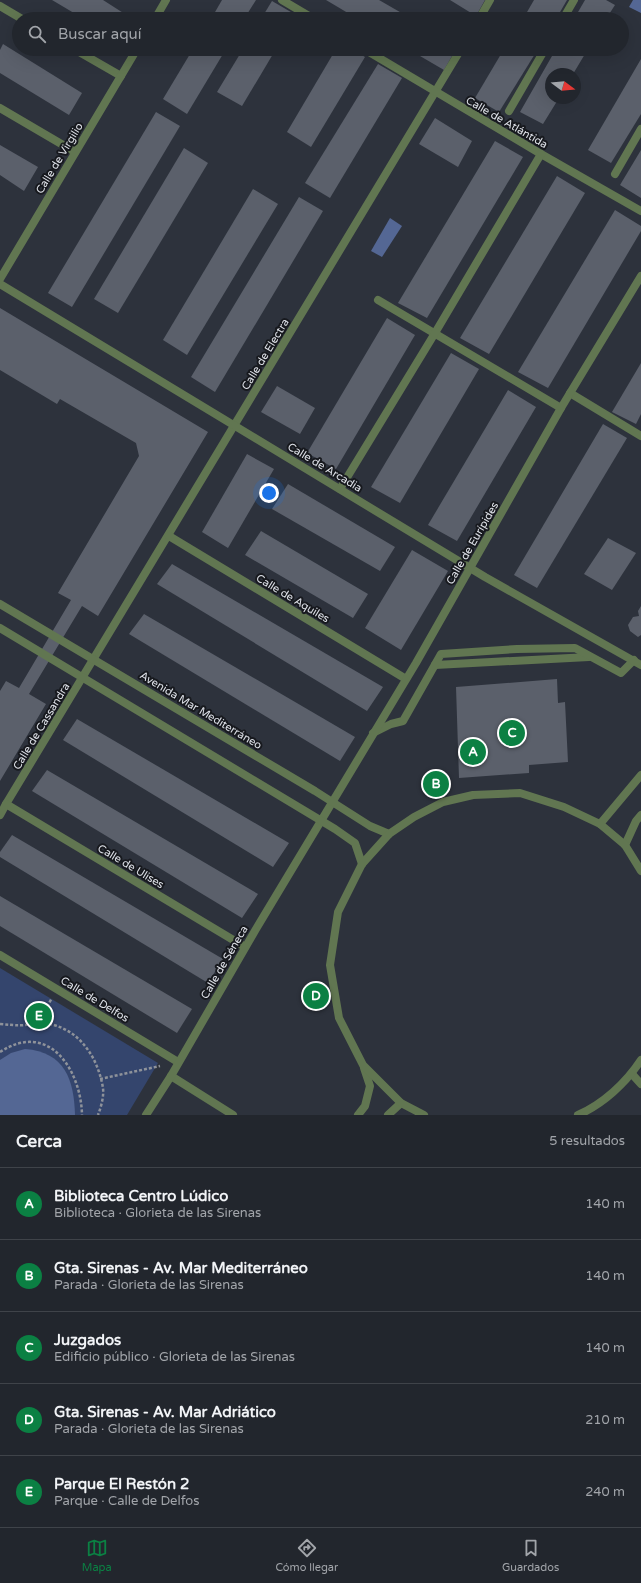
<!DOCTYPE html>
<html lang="es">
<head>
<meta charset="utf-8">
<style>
  body { margin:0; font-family:"Varela Round",sans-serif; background:#2e3239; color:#f1f3f6 }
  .compass { position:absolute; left:545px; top:68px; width:36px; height:36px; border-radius:50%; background:#22262d; box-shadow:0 4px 16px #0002; rotate:106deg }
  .you { position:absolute; left:269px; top:493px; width:14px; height:14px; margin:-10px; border:3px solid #fff; border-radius:50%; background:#1a73e8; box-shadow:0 0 0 6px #1a73e833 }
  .badge { display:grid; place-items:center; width:26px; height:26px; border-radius:50%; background:#0b8043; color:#fff; font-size:13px; font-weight:700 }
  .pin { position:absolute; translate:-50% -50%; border:2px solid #fff; box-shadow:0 1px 4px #0006 }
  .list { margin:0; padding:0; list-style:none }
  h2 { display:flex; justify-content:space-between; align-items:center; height:52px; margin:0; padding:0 16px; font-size:17px }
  h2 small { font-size:13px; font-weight:400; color:#a2a5aa }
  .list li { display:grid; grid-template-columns:26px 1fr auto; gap:12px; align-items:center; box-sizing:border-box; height:72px; padding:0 16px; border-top:1px solid #3f4349 }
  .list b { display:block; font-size:15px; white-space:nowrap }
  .list p { margin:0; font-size:13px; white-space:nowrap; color:#a2a5aa }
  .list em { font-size:13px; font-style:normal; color:#a2a5aa }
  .icon { flex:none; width:22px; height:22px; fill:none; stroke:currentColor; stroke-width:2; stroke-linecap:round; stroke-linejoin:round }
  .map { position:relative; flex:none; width:641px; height:1115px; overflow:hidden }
  .search { position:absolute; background:#22262d; box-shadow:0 4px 16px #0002; left:12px; right:12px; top:12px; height:44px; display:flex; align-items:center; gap:10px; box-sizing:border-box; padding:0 14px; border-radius:22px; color:#a2a5aa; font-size:15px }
  .sheet { height:412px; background:#22262d }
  nav { display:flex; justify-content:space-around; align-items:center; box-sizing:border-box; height:56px; border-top:1px solid #3f4349; background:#22262d; font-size:11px; color:#a2a5aa }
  nav a { display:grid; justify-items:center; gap:2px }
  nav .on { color:#0b8043 }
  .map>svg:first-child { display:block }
  .green { fill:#34456d }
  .water { fill:#546794 }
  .building { fill:#5b606b }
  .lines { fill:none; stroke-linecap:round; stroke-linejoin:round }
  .path { stroke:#8e929a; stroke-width:2.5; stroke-dasharray:3 2; stroke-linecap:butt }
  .service { stroke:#617651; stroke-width:8 }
  .pedestrian { stroke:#617651; stroke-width:8 }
  .minor { stroke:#617651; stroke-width:8 }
  .tertiary { stroke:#617651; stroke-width:8 }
  .labels { text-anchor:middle; stroke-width:4; stroke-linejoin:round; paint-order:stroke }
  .street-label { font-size:11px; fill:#dfe2e9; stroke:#17191e }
</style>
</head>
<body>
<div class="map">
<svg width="641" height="1115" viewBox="0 0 641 1115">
  <rect width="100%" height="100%" fill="#2d323c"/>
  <polygon class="green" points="0,968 158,1063 127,1115 0,1115"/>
  <g class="water">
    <polygon points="633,0 641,0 641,13 629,7"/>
    <polygon points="390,218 402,226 382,257 371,251"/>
    <path d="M25,1049C65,1052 74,1080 75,1115H0V1060L11,1053Z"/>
  </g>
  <g class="building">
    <polygon points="52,0 103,0 128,16 126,19 84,19"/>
    <polygon points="222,0 256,0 244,19 211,19"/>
    <polygon points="326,0 379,0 412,19 358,19"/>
    <polygon points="450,0 485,0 476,16"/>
    <polygon points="534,0 567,0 556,19 523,19"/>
    <polygon points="585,0 606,0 615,5 606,19 574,19"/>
    <polygon points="272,1 296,15 294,19 261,19"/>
    <polygon points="3,44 82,93 69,115 0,73 0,50"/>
    <polygon points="193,49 226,49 187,114 163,99"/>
    <polygon points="243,49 276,49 242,106 217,92"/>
    <polygon points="336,49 352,49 365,57 311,147 287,132"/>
    <polygon points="408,49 456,49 444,70"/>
    <polygon points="504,49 538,49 499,112 475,98"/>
    <polygon points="556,49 588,49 573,74 551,74 551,98 559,98 543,124 520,112"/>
    <polygon points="641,59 641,114 611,163 588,150"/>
    <polygon points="378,64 402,78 330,198 305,183"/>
    <polygon points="156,112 180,126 72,307 48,293"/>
    <polygon points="435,118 472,141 458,167 419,144"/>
    <polygon points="495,141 523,157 427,318 398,303"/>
    <polygon points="0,145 38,167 24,191 0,175"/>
    <polygon points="184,148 208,163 118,313 94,299"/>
    <polygon points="641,150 641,198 620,185"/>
    <polygon points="557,176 585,193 489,354 460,338"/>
    <polygon points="253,189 278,204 187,355 163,340"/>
    <polygon points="299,197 323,211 215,392 191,377"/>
    <polygon points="615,210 641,226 641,231 548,388 518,372"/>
    <polygon points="0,308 208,432 98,616 82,606 29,694 46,704 0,781 0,691 6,681 19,688 71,600 58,593 139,456 136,443 60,399 57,404 0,370"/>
    <polygon points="387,318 415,335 336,469 307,453"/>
    <polygon points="451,353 479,369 400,503 371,487"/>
    <polygon points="641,363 641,414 636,424 612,412"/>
    <polygon points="277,386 315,408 300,434 261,412"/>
    <polygon points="508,390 536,407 457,541 428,525"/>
    <polygon points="603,424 627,438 537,588 514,575"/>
    <polygon points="247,454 274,469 228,548 202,532"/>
    <polygon points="288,484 395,547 380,571 272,509"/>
    <polygon points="261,531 368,594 353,618 245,555"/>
    <polygon points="608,538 636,553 612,590 584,574"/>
    <polygon points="412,550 448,571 401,650 365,628"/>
    <polygon points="172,564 383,687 367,711 157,584"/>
    <polygon points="641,606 641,635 638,637 630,631 628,625 633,617 639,616 638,611"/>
    <polygon points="144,614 355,737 340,761 129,634"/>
    <polygon points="557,679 558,703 565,702 568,762 529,765 529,773 459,778 456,687"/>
    <polygon points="77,719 289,843 273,867 63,740"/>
    <polygon points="47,770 258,894 242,918 32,791"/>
    <polygon points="12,835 223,959 208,983 0,857 0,852"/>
    <polygon points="0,896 192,1009 177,1033 0,926"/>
  </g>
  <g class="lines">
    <g class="path">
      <path d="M34,1023C73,1021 97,1052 103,1088C104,1097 101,1107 98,1115"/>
      <path d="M0,1024C33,1027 35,1027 52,998"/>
      <path d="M0,1052C49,1020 81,1070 82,1115"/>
      <polyline points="100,1079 160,1066"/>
    </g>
    <g class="service">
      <polyline points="435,665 589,657"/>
      <polyline points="373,733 391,724 403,721 441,654 517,649 575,648 621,673 634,660"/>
    </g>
    <g class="pedestrian">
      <polyline points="479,19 490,0"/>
      <polyline points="563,19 574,0"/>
      <polyline points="509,111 545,49"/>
      <polyline points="615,174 641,129"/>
      <polyline points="570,393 641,436"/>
      <polyline points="6,804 461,49"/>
      <polyline points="171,1076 233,1115"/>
    </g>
    <g class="minor">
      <polyline points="282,0 314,19"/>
      <polyline points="0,6 22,19"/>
      <polyline points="74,49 121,76"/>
      <polyline points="364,49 541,154 641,211"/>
      <polyline points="0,108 75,152"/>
      <polyline points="0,284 485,577 641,665"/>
      <polyline points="378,300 561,408"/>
      <polyline points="340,489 435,333 541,154"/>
      <polyline points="169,536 406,679"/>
      <polyline points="0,815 6,804 245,947"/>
      <polyline points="0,955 178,1062"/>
      <polyline points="146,1115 171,1076 256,929 416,663 561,408 641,276"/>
    </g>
    <g class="tertiary">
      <polyline points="155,19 166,0"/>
      <polyline points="0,279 137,49"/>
      <polyline points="0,604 315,791 370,826 389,834"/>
      <polyline points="0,628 335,829 355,843 362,864"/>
      <polyline points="600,824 641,775"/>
      <polyline points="625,845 636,821 641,815"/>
      <polyline points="632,1074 641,1084"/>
      <polyline points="358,1115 365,1106 370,1086 364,1068"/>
      <polyline points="388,1115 401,1103"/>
      <polyline points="424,1115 401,1103 363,1065 339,1018 330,965 338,912 362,864 389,834 414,817 443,802 473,795 520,793 564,807 600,824 625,845 641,871"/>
      <path d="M578,1115C603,1104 626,1083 641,1060"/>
    </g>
  </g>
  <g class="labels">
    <g class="street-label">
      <text transform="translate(507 122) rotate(30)" y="4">Calle de Atlántida</text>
      <text transform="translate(59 158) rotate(-59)" y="4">Calle de Virgilio</text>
      <text transform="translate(265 354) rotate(-59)" y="4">Calle de Electra</text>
      <text transform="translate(325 467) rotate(31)" y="4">Calle de Arcadia</text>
      <text transform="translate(472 543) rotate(-60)" y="4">Calle de Eurípides</text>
      <text transform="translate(293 598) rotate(31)" y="4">Calle de Aquiles</text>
      <text transform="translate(201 710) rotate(31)" y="4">Avenida Mar Mediterráneo</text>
      <text transform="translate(41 726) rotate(-59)" y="4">Calle de Cassandra</text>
      <text transform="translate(131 866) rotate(31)" y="4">Calle de Ulises</text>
      <text transform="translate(224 962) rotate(-60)" y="4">Calle de Séneca</text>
      <text transform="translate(95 999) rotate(31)" y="4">Calle de Delfos</text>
    </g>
  </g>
</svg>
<svg class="compass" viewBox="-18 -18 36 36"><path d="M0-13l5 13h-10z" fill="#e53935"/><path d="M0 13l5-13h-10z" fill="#a2a5aa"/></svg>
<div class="you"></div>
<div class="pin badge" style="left:473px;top:752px">A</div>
<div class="pin badge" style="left:436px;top:784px">B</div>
<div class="pin badge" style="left:512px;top:733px">C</div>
<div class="pin badge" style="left:316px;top:996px">D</div>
<div class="pin badge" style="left:39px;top:1016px">E</div>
<div class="search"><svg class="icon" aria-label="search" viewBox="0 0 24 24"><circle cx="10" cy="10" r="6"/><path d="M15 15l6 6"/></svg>Buscar aquí</div>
</div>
<section class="sheet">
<h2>Cerca<small>5 resultados</small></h2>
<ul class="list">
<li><span class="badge">A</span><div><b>Biblioteca Centro Lúdico</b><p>Biblioteca · Glorieta de las Sirenas</p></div><em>140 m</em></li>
<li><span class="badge">B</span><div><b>Gta. Sirenas - Av. Mar Mediterráneo</b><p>Parada · Glorieta de las Sirenas</p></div><em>140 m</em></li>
<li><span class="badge">C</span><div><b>Juzgados</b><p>Edificio público · Glorieta de las Sirenas</p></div><em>140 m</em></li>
<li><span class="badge">D</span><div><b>Gta. Sirenas - Av. Mar Adriático</b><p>Parada · Glorieta de las Sirenas</p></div><em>210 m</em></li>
<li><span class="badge">E</span><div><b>Parque El Restón 2</b><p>Parque · Calle de Delfos</p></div><em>240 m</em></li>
</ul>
</section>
<nav>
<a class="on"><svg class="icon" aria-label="map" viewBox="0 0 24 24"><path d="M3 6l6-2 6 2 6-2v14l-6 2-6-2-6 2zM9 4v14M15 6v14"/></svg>Mapa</a>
<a><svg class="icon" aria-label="directions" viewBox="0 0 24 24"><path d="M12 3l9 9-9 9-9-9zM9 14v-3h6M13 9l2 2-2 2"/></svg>Cómo llegar</a>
<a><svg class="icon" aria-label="saved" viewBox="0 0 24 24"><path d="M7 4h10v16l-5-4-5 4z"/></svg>Guardados</a>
</nav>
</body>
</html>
